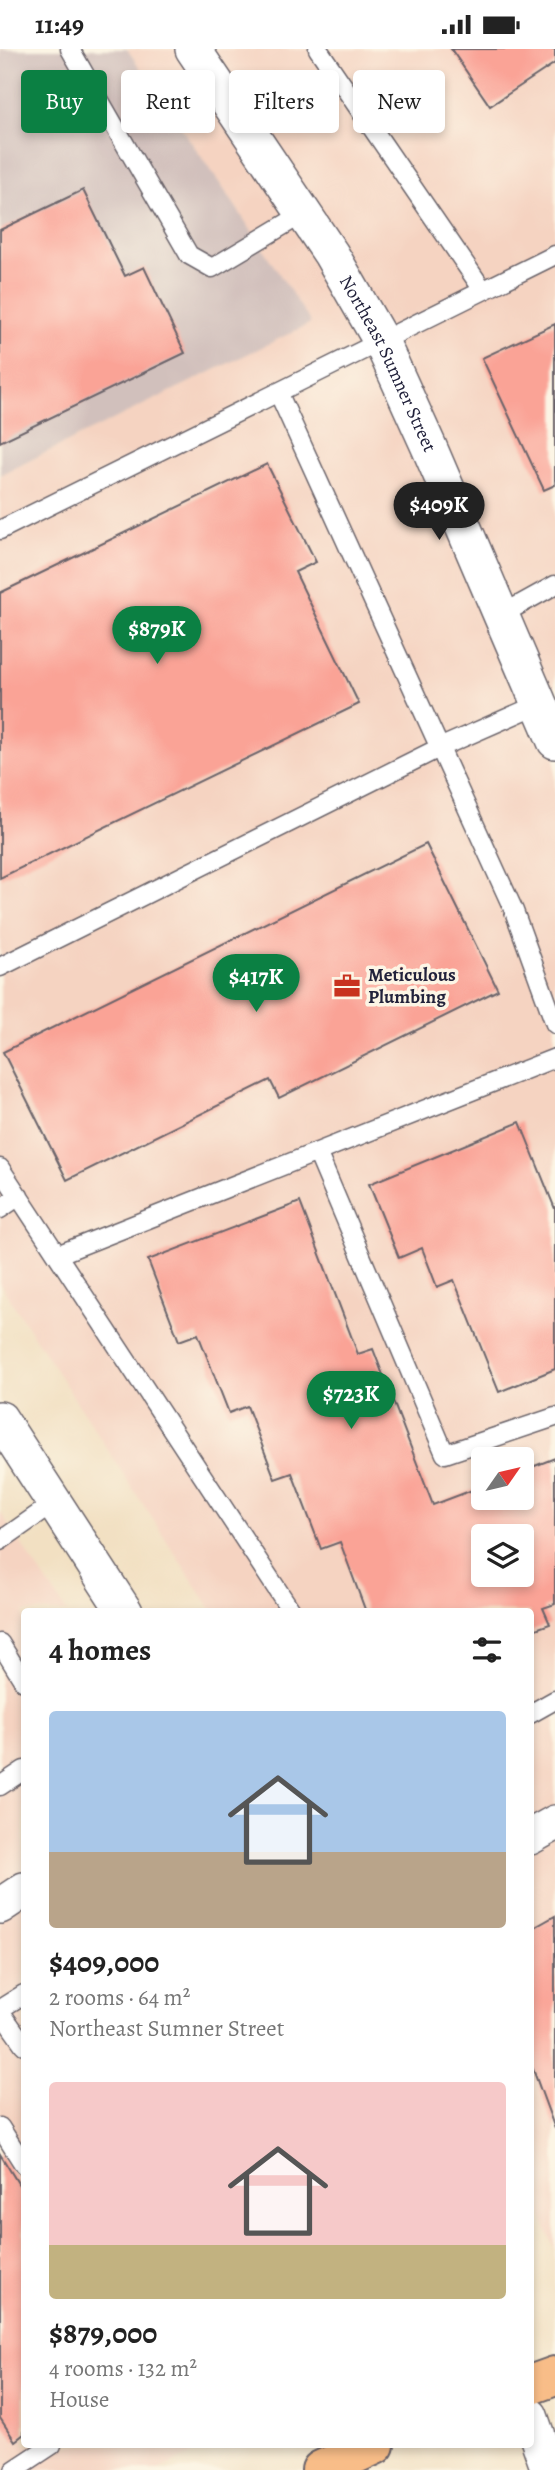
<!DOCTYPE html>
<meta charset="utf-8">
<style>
:root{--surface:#fff;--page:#f2f2f2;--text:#222;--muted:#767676;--accent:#0b8043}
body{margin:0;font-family:Alegreya,serif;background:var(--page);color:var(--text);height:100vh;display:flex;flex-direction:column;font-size:26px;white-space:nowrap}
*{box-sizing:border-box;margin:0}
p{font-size:23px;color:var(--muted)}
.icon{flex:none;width:38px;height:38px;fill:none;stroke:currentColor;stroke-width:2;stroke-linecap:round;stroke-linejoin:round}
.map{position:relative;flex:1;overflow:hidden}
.panel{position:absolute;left:21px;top:1559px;width:513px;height:840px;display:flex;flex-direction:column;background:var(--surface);border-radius:7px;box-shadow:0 4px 10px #0003}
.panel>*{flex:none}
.banner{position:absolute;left:21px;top:21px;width:514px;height:63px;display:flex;gap:14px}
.needle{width:46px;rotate:56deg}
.tools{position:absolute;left:471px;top:1398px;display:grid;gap:14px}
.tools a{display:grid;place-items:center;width:63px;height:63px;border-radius:7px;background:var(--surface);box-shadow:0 4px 10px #0003;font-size:35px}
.price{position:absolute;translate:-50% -60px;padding:0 16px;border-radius:24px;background:var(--accent);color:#fff;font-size:23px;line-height:46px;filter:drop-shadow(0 2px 4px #0008)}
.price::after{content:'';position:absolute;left:50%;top:42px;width:21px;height:16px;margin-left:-10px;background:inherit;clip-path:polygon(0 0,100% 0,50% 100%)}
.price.selected{background:#222;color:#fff}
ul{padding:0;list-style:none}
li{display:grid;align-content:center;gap:14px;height:371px;padding:0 28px}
li span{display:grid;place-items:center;height:217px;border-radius:7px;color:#555}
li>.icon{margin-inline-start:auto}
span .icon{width:126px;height:126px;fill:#fffc;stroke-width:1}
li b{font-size:30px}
h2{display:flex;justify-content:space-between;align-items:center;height:84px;padding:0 28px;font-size:30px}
.pill{padding:0 24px;border-radius:7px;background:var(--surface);box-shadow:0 4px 10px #0003;font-size:24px;line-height:63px}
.pill.selected{background:var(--accent);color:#fff}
.status{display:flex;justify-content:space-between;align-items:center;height:49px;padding:0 35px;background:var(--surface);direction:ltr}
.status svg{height:19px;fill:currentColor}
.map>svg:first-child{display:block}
.built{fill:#f5d3c1;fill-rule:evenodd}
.industrial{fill:#d1c0bc}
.building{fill:#faa396;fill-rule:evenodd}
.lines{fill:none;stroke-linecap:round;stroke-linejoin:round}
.service-casing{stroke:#6b646a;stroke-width:21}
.minor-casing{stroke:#6b646a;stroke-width:38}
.primary-casing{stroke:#6b646a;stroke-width:42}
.service{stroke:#fff;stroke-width:18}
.minor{stroke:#fff;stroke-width:35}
.primary{stroke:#f8bd88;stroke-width:38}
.labels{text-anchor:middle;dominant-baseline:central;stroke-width:7;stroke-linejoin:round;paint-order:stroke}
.street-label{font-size:19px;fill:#22223b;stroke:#fcf5e5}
.poi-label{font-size:19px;font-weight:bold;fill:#22223b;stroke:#fcf5e5;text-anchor:start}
</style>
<div class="status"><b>11:49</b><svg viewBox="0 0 49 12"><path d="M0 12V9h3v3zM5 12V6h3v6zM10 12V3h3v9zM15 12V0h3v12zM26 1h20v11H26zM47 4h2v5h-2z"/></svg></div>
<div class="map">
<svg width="555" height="2421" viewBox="0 0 555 2421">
<rect width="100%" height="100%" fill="#fcf5e5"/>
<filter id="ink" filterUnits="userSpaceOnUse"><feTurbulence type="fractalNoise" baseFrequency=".0143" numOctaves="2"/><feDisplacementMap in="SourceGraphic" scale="14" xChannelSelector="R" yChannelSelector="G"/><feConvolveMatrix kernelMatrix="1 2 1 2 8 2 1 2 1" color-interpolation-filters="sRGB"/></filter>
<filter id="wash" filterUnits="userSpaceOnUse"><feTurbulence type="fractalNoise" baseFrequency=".00686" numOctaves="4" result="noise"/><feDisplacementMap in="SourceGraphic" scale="28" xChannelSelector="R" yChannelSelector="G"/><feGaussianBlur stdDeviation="1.57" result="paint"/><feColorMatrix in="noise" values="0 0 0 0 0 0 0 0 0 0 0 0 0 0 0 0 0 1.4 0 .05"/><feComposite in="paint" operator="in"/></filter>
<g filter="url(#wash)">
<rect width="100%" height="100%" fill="#f2e0c2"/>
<!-- built -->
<path class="built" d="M127,0H555V2201L530,2140V1563H213L0,1235V426L310,274L234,155ZM483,1410H522V1449H483ZM483,1488H522V1526H483Z
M0,1463L67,1563H24V2396H212L158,2421H0Z"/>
<!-- industrial -->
<path class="industrial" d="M0,0H127L234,155L311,274L0,426Z"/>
<g id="blocks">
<!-- building -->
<path class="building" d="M451,0H555V14L490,57Z
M83,141L125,227L144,218L185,304L0,393V181Z
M555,275V436L544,441L482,309Z
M267,415L316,513L295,523L359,655L0,829V544Z
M426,795L498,941L279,1049L270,1031L67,1131L3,1003Z
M520,1073L555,1160V1320L499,1343L454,1231L437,1238L422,1199L399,1209L369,1135Z
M300,1153L358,1305L373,1300L433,1456L483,1437V1449H522V1422L555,1409V1555L543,1559L550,1575L530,1582V1563H366L340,1493L321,1500L292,1424L275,1430L247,1357L229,1364L198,1285L179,1292L148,1211ZM483,1488H522V1526H483Z
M555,1867V2080L530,2012V1881Z
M0,2105L24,2144V2385L15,2392L0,2369Z"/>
</g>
</g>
<g filter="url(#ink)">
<use href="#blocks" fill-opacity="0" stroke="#6b646a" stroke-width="2"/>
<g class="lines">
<!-- service casing -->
<g class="service-casing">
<path id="service" d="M70,0L189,206L212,219L304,164
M318,0L483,241
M278,343L514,862L555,975
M0,481L555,206
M501,566L555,536
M0,918L439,699L539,655
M317,1103L445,1405L555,1368
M0,1119L292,1563
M0,1160L19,1147
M57,1206L555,1009
M0,1492L54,1454
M0,1594L24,1633
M530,1665L555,1651
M0,1737L24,1721
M0,1960L24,1945
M0,1962L24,1996
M0,2078L24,2116
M14,2421L52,2396"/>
</g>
<!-- minor casing -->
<g class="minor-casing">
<g id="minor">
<path id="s1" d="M193,0L331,205L381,292L429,398L555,692"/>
<path d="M0,1370L125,1563"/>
<path d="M530,1788L555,1774"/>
<path d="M0,1857L24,1841"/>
<path d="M530,2367L549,2421"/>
</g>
</g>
<!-- primary casing -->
<g class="primary-casing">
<path id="primary" d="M530,2336L555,2327
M321,2421L375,2396"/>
</g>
<!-- service -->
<use href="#service" class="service"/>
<!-- minor -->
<use href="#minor" class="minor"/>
<!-- primary -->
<use href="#primary" class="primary"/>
</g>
</g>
<!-- icons -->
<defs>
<g id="office-bare" transform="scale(2.1)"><path d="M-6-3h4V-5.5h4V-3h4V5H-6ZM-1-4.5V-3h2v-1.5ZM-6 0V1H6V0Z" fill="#c8321e" stroke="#fcf5e5" stroke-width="2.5" paint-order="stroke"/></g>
</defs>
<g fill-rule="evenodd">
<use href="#office-bare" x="347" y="937"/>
</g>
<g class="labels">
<!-- street labels -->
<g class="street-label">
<text stroke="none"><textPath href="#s1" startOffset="371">Northeast Sumner Street</textPath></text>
</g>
<!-- poi labels -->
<g class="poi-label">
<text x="368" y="926">Meticulous<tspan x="368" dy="22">Plumbing</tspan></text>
</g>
</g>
</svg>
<div class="tools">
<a><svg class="needle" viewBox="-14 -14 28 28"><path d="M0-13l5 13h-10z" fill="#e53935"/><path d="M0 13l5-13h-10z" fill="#767676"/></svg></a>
<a><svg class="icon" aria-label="layers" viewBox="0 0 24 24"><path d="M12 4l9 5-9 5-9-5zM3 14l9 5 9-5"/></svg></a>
</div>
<b class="price selected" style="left:439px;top:493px">$409K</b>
<b class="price" style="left:157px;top:617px">$879K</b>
<b class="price" style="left:256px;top:965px">$417K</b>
<b class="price" style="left:351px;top:1382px">$723K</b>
<div class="banner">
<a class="pill selected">Buy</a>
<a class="pill">Rent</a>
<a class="pill">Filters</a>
<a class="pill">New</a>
</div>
<section class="panel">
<h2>4 homes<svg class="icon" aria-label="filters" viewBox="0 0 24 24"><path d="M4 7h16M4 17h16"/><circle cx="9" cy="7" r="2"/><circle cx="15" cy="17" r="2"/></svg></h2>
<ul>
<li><span style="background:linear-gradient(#a9c7e8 65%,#b9a48a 0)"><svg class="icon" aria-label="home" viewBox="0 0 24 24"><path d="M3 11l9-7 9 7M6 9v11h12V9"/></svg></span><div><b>$409,000</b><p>2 rooms · 64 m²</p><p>Northeast Sumner Street</p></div></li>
<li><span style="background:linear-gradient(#f6c9c9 75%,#c2b280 0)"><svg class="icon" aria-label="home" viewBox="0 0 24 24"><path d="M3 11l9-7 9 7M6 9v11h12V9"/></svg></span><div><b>$879,000</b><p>4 rooms · 132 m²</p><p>House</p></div></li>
</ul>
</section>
</div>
